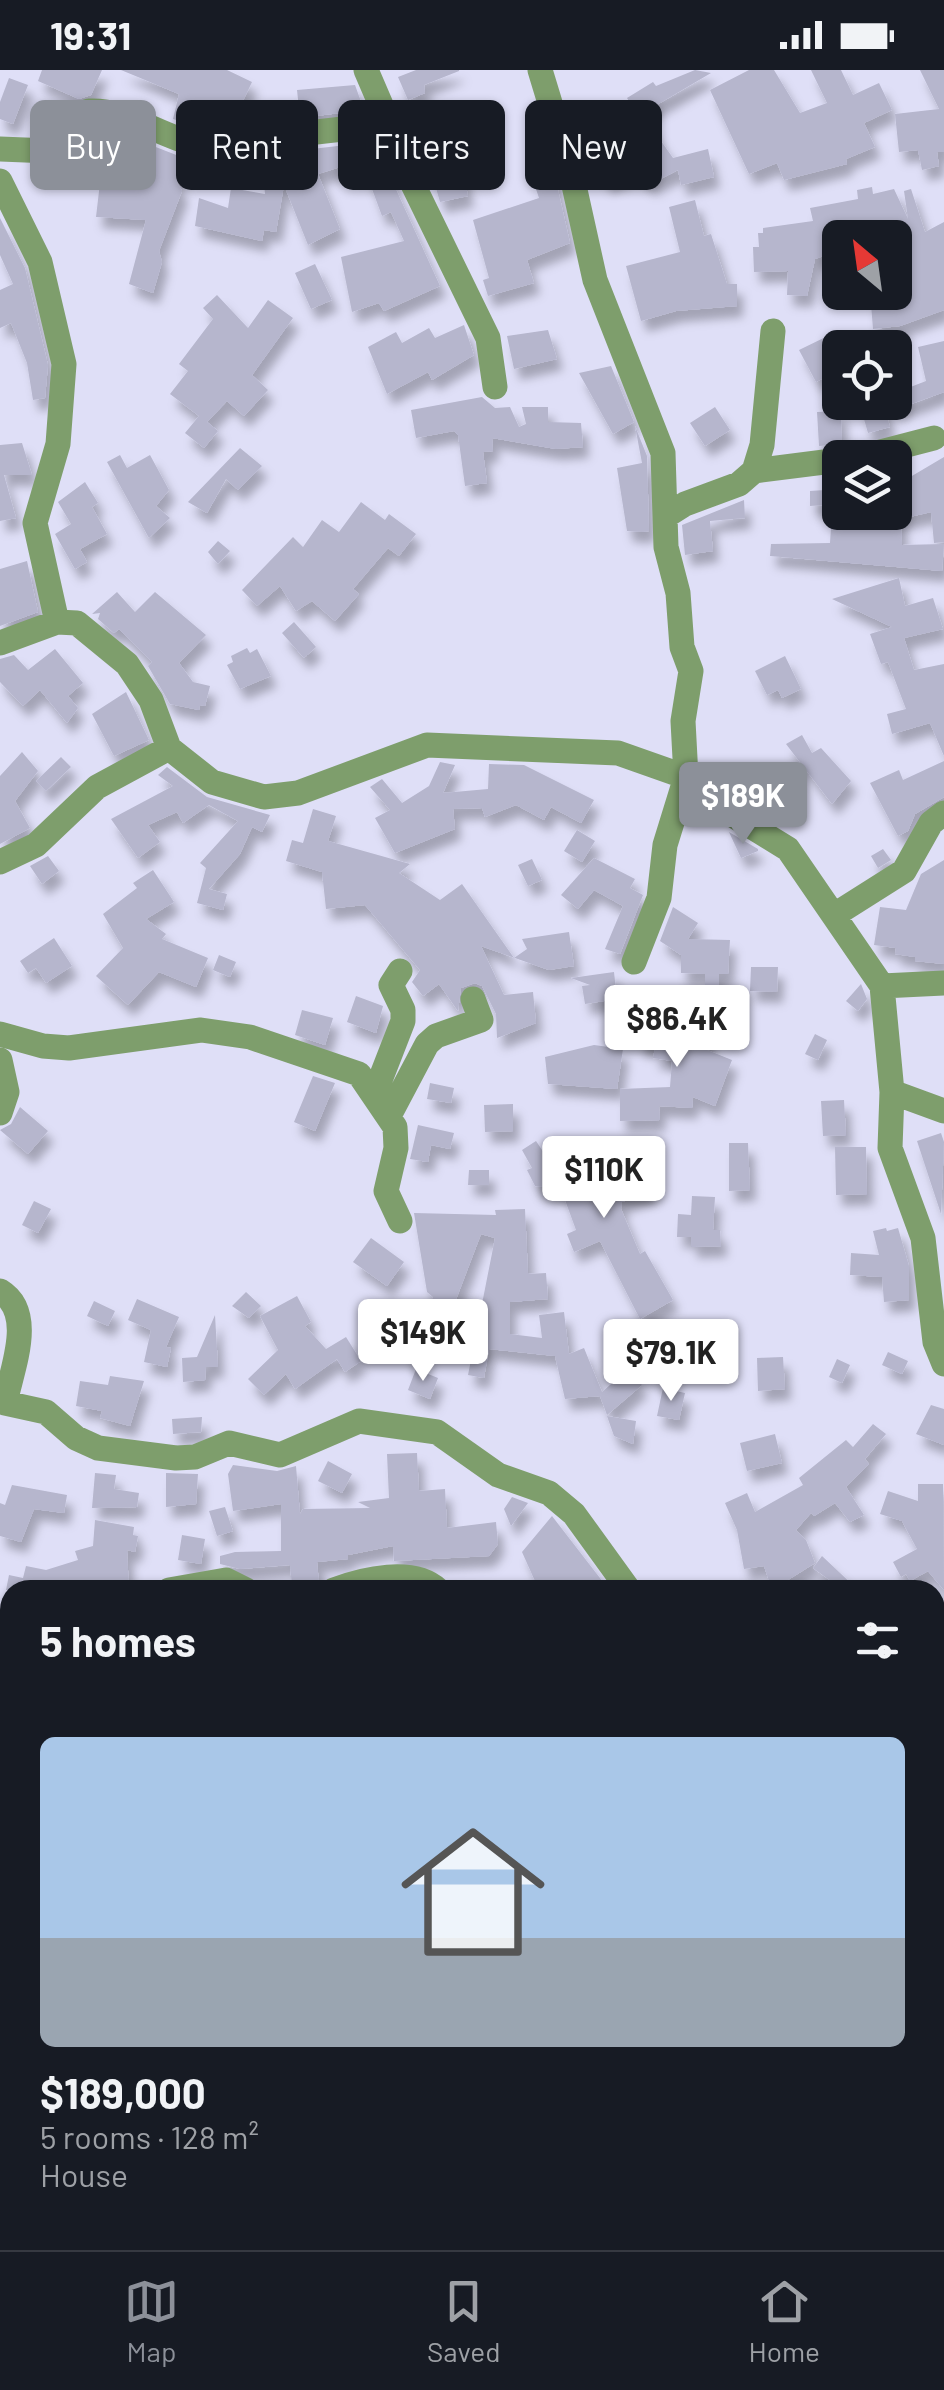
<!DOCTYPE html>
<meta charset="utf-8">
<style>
:root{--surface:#171b24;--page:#20242c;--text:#f1f3f6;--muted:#9ea1a6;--line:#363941;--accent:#8c9099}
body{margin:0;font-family:Barlow,sans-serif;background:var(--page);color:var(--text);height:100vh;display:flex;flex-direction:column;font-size:38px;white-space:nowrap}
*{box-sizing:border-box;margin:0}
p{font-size:32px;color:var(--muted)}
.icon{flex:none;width:55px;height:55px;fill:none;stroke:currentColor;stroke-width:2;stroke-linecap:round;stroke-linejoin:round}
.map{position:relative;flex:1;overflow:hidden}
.panel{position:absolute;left:0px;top:1510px;width:945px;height:670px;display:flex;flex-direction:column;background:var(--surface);border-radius:30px 30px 0 0;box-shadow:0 2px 8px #0004}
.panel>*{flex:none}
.hud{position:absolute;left:30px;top:30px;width:885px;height:90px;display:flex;gap:20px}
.needle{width:65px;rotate:331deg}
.buttons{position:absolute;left:822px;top:150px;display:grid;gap:20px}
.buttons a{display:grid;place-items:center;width:90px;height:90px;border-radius:15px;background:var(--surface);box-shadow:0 2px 8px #0004;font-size:50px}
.price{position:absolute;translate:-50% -85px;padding:0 22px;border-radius:10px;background:#fff;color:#222;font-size:32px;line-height:65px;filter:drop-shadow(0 2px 5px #0008)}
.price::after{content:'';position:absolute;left:50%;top:60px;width:30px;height:22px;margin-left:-15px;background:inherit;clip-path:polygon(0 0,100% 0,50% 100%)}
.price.active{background:var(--accent);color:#fff}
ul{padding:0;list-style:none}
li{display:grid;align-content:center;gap:20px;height:530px;padding:0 40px}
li+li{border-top:2px solid var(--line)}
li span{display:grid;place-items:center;height:310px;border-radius:15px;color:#555}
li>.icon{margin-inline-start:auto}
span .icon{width:180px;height:180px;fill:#fffc;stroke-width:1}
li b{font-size:42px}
h2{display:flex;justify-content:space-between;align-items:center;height:120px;padding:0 40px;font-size:42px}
.chip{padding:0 35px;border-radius:15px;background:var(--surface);box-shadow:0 2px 8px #0004;font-size:35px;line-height:90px}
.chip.active{background:var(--accent);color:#fff}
.status{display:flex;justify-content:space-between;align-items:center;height:70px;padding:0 50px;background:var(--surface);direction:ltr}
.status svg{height:28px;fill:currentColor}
.tabs{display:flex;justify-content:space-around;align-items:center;height:140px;border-top:2px solid var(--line);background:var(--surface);font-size:28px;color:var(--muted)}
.tabs a{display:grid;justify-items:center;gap:5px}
.tabs .active{color:var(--accent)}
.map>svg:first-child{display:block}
.building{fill:#b6b6cd;filter:url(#shadow)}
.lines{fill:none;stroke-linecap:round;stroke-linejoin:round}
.minor{stroke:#7e9e6c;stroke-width:25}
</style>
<div class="status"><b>19:31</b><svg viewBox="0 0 49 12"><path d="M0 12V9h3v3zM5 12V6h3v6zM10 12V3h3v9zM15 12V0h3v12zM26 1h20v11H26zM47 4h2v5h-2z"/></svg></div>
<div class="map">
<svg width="944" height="2180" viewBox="0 0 944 2180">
<defs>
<filter id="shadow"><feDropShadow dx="6" dy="11" stdDeviation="5" flood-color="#0004"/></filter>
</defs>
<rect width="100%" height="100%" fill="#dfdff7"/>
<!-- building -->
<path class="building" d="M42,0H102L91,25L79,29L38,11Z
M121,0H227L252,12L238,41L215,30L204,59L173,49L179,24Z
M416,0H459V1L424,15L425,23L408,30L398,7Z
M695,0L711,3L638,46L627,28L653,12L656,16Z
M749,0H774L800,43L827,33L811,0H841L853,25L879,13L892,40L864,53L875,77L846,89L847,94L784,110L777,93L749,104L710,20Z
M920,0H944V82H937L939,96L922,100L918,80L899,82L895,44L939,39Z
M9,8L28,15L13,54L0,49V32Z
M355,15L364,40L300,48L297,20Z
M475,40L479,57L448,65L444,47Z
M649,54L673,88L708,79L714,107L681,115L678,100L649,115L634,101L606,113L591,78Z
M125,65L184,88L177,113L182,121L159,181L162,192L153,223L129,214L146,150L96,147L101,104L112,106Z
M363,73L369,88L318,104L340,159L308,175L284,115L276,162L264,160L262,171L195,156L199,128L228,138L231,118L265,124L261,85Z
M459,83L468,126L440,132L428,90Z
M384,93L440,216L384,241L379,233L352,242L341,187L404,171L391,142L382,146L365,100Z
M540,102H554L570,173L527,190L534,213L488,226L483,210L489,208L473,150L539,128L535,116L540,115Z
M872,117L873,124L894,119L908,149L904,121L911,119L925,162L944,152V240L900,256L873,259L870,222H895V168H840V180L815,189L807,226L787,225L788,201L754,202L753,177H759L758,163H763V158L813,151L810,138L858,129L857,120Z
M695,130L704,166L711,164L727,214H737V236L676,241L641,251L626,196L680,182L669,137Z
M0,148L25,198L48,295L45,328L33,330L27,293L11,253L0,258V220L13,214L0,185Z
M315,194L332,230L311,239L295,203Z
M217,225L248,258L268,230L293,248L252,305L268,320L244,346L227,331L207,352L218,361L204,378L185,363L199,346L170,324L188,301L179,294L213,249L203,238Z
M464,255L474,285L432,310L428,302L387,324L368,277L396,262L402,273L429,258L435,268Z
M548,260L557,289L514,299L507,266Z
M838,261L846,278L833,281L839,300L816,312L799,280Z
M944,271V322L895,340V323L926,311L918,277Z
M611,296L634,352L613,364L579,303Z
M482,327L495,338L510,337L519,357L526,354L522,337H548V352L581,353L583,377L556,379L492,368L493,381L483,382L487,413L465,416L458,365L454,361L416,368L411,340Z
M859,332H883L890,357L868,363Z
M715,337L730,360L705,376L690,353Z
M841,341L842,374L819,376L817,342Z
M635,356L647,386L649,461L642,462L627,461L617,398L642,393Z
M22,373L32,405H4L16,448L0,451V375Z
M240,378L262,396L238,420L226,409L207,443L188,432Z
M120,385L127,398L150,385L169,420L156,436L170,448L149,468L107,392Z
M944,387V472L934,473L931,442L901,449L902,475L944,474L942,501L770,486L771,474L830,473L832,442H895V416Z
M85,412L98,433L92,437L107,464L80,479L87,492L75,499L55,464L71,454L58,432Z
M840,419V434L810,436V421Z
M744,430L745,448L710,451L713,481L685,485L682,455Z
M361,432L385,450L389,444L416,464L399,486L388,478L353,519L359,524L335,551L312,531L296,541L280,516L257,536L242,520L293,467L303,477L322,450L339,462Z
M218,471L230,481L218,494L208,482Z
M27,491L38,542L0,556V499Z
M899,508L905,536L933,528L943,559L904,568L914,600L944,594V686L930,653L892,664L887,644L906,639L888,592L881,594L870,564L892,557L832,529Z
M117,522L135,542L155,522L206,565L179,593L193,612L210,616L205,636L200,635L199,640L170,634L148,596L152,592L119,559L114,563L98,549L100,543L92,544Z
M294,552L316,577L304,588L282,563Z
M247,578L250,583L257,579L271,606L240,619L227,595L233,592L231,586Z
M55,579L83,613L68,626L78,638L67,653L40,620L23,636L0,612V589L14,585L28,600Z
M785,586L801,619L782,628L778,620L767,625L755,601Z
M126,622L149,670L114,686L92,644Z
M802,665L812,683L821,678L851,711L832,734L786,674Z
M22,682L38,701L15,731L30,758L0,774V706Z
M61,687L71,697L46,721L36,711Z
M944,691V727L915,744L908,761L898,766L870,713L899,700L903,710Z
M440,692L455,695L443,723L488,719L489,694L524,695L594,730L581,753L551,737L544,750L516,735L485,747L482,738L453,739L455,759L395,783L375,748L390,740L370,717L382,709L402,733L429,716Z
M760,693L773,721L748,733L734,706Z
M167,697L207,727L270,745L262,762L252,757L240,784L209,819L227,824L223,840L197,833L206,798L200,793L238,751L209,735L183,753L177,742L148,755L160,772L138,788L111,749L173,716L158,705Z
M313,739L336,746L328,771L410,794L399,803L440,830L462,814L514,888L527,879L522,869L569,862L574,896L549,900L481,876L504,925L533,922L536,953L497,968L496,944L482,916L475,913L461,918L458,941L439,914L423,926L412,912L420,900L365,835L326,839L322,802L286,791L292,770L303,773Z
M577,760L595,771L582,792L564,781Z
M729,762L758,779V781L741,788Z
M883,779L891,790L878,798L871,786Z
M48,786L59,801L42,814L30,796Z
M594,788L635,809L630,818L643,825L620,884L605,879L623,836L594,820L578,839L561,825Z
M532,789L542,810L528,816L518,795Z
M944,790V894L915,891V887L895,884L896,878L874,875L880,837L906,840L921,804Z
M153,800L174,832L146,849L166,864L162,869L208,888L196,917L159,902L128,935L96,906L123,878L103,844L137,818L133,813Z
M673,837L698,853L688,869L730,870L728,904H719V918H705V904L681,903V885L660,871Z
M54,868L72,896L46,913L36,898L28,903L20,891Z
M219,885L236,892L230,907L213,900Z
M751,897H778L777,922L750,921Z
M614,902L617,929L585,934L582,916L590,915L571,908Z
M861,914L867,929L858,941L846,931Z
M356,926L383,936L376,963L347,952Z
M302,940L333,948L325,975L295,965Z
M642,949L710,955L707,980L732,990L715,1036L693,1027L692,1038L659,1036L660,1050L620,1051V1019L670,1017L672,991L653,988L655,978L638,976Z
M815,964L827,970L818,990L805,984Z
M594,975L623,979L617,1019L548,1014L545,987Z
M313,1006L335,1013L315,1061L294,1052Z
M430,1013L454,1018L451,1033L427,1029Z
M844,1030L846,1065L823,1066L821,1031Z
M513,1034V1061L485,1062L484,1035Z
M20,1037L48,1061L28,1084L0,1060L11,1054Z
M418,1055L454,1063L450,1079L431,1075L428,1092L410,1089Z
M941,1063L944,1072L941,1144L917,1071Z
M536,1071L552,1095L578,1081L596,1114L641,1097L650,1123L622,1132L621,1139L640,1184L645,1181L673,1230L640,1249L600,1171L574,1182L567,1164L576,1160L561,1119L535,1116L527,1100L532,1098L522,1080Z
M729,1073H748L750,1120L729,1121Z
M835,1077H866L867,1124L836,1125Z
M469,1100H489V1115H468Z
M692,1126L715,1127L713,1160H720L721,1176L691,1177V1167H677L678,1144L691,1145Z
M34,1131L51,1139L38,1163L22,1155Z
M525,1139L528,1204L546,1203L548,1229L510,1232V1264L542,1268L539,1245L564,1242L569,1284L584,1278L602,1322L628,1299L642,1315L607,1345L600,1326L565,1329L555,1286L489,1279L484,1308L468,1305L495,1168L481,1164L449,1248L428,1241L433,1227L427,1222L414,1143L496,1145L495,1140Z
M886,1158L887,1161L898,1158L909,1196V1230L884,1232L882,1207L850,1205L851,1183L879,1185L873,1161Z
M371,1168L404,1192L387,1216L353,1192Z
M246,1222L261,1236L249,1248L232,1236Z
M297,1226L311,1252L305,1256L326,1279L346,1267L361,1291L345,1302L337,1289L295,1319L286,1304L264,1325L248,1309L278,1280L260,1246Z
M137,1229L179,1247L166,1277L171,1278L167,1297L144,1292L151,1260L128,1250Z
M94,1231L115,1241L108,1256L87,1246Z
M215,1245L218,1297H206L205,1310L183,1312L182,1288L197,1287Z
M888,1282L908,1291L902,1304L882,1295Z
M783,1287L785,1319L758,1321L757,1288Z
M837,1289L850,1295L842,1313L829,1307Z
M416,1299L438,1308L430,1329L408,1320Z
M110,1306L144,1311L130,1356L100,1348L102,1341L76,1336L80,1311L108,1315Z
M663,1318L685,1323L679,1350L657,1346Z
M931,1335L944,1339V1375L916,1364Z
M607,1346L636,1351L633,1374L614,1366Z
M202,1347L201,1362L173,1364L172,1349Z
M873,1354L886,1364L865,1389L869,1394L846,1417L864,1445L850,1452L835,1433L814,1446L811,1443L796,1460L806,1470L815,1493L772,1520L764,1496L744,1499L737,1460L725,1433L747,1423L755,1442L803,1415L799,1408L846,1370L853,1377Z
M775,1364L782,1393L747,1401L740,1373Z
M417,1383L419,1421L445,1419L447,1458L496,1452L498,1474L489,1486L394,1491L393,1476L348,1485V1489L317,1492L319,1513L292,1516L290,1495L240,1499L220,1494V1486L235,1482L281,1481V1434L233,1441L228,1404L233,1395L277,1401L296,1396L300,1444L303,1439L370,1438L358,1432L389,1428L387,1384Z
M328,1391L352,1404L342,1423L318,1411Z
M95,1403L116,1405L114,1419L139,1423L137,1437L92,1438Z
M166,1403L198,1404L196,1434L166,1437Z
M918,1414H943L944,1520L928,1501L910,1511L906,1504L901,1507L893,1492L917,1479L902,1451L880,1444L888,1421L918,1431Z
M12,1415L67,1425L64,1443L34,1439L21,1472L0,1466V1433L5,1435Z
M512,1427L528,1433L511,1456L504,1439Z
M225,1437L233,1461L217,1466L209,1441Z
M552,1446L603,1512L591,1520H539L522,1482Z
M95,1450L134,1457L133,1465L138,1466L135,1482L127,1480L129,1520H6L9,1505L23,1508L26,1496L46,1500L78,1490L75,1481L93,1476Z
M182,1465L205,1469L201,1494L178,1490Z
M822,1486L839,1502L858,1520H822L831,1511L813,1498Z
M935,2161L944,2180H910L919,2170H935Z"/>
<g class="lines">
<!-- minor -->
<path class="minor" d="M540,0L571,102L595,210L663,383L666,477L678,523L682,577L691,601L683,651L686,707L710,731L788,779L882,916L944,913
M382,51L488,268L495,317
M0,79L50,81L64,73L89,41C128,39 164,70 203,75L369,56L382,51L384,42L366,0
M0,111L40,192L64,294L58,374L35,453L57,552
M857,388L934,368
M754,401L762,375L773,261
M666,446L685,434L739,414L754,401L840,390
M0,573L57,552L77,553L127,594L151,630L169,678L212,712L264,727L298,723L427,675L618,683L686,707L665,775L659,828L634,892
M0,792L36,775L97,717L169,678
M836,844L904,801L931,753L944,743
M882,916L892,1022L944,1041
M0,964L43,976L69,978L201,960L250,967L359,1004L395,1057L396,1078L386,1121L400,1151
M0,990L7,1022L0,1043
M892,1022L890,1078L923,1168L935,1272L944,1294
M375,1023L403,951V940L391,915L400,901
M390,1044L427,974L436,966L481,950L473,929
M0,1221C36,1243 12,1298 5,1333L46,1342L76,1368L98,1378L176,1388L195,1387L229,1373L280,1385L359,1351L437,1362L498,1405L549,1423L574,1444L629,1520
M169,1520L226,1510L246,1520
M334,1520C363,1509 413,1497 438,1520
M0,1553L10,1555
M935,1912L944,1915
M935,2111L944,2107
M321,2170L323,2180
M628,2170L648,2180
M885,2170L894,2180
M214,2180L224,2170
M381,2180L395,2170
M725,2180L775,2170"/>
</g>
</svg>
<div class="buttons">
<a><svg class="needle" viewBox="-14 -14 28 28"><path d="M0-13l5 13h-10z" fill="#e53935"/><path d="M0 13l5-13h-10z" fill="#9ea1a6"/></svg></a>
<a><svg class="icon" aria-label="locate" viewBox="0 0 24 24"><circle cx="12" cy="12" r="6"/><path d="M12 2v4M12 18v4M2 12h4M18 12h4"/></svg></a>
<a><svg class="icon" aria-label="layers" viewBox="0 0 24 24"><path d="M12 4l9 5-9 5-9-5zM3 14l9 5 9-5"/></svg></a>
</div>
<b class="price active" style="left:743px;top:777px">$189K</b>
<b class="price" style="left:677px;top:1000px">$86.4K</b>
<b class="price" style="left:604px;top:1151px">$110K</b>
<b class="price" style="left:423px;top:1314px">$149K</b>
<b class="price" style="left:671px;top:1334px">$79.1K</b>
<div class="hud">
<a class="chip active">Buy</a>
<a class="chip">Rent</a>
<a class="chip">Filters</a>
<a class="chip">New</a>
</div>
<section class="panel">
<h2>5 homes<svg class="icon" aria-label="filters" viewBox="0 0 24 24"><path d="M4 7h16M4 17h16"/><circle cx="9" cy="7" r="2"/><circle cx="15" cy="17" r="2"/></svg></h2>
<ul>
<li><span style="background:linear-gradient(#a9c7e8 65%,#9aa5b1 0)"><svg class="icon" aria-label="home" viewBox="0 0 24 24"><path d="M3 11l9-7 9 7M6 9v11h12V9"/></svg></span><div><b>$189,000</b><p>5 rooms · 128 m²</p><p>House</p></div></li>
</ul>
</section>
</div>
<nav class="tabs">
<a class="active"><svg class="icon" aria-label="map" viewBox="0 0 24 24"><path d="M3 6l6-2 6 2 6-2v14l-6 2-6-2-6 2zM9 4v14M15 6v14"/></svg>Map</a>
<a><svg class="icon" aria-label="saved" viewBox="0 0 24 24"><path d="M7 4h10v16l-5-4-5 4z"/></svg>Saved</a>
<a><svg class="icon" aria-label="home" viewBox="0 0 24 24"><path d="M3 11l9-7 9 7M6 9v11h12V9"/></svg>Home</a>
</nav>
